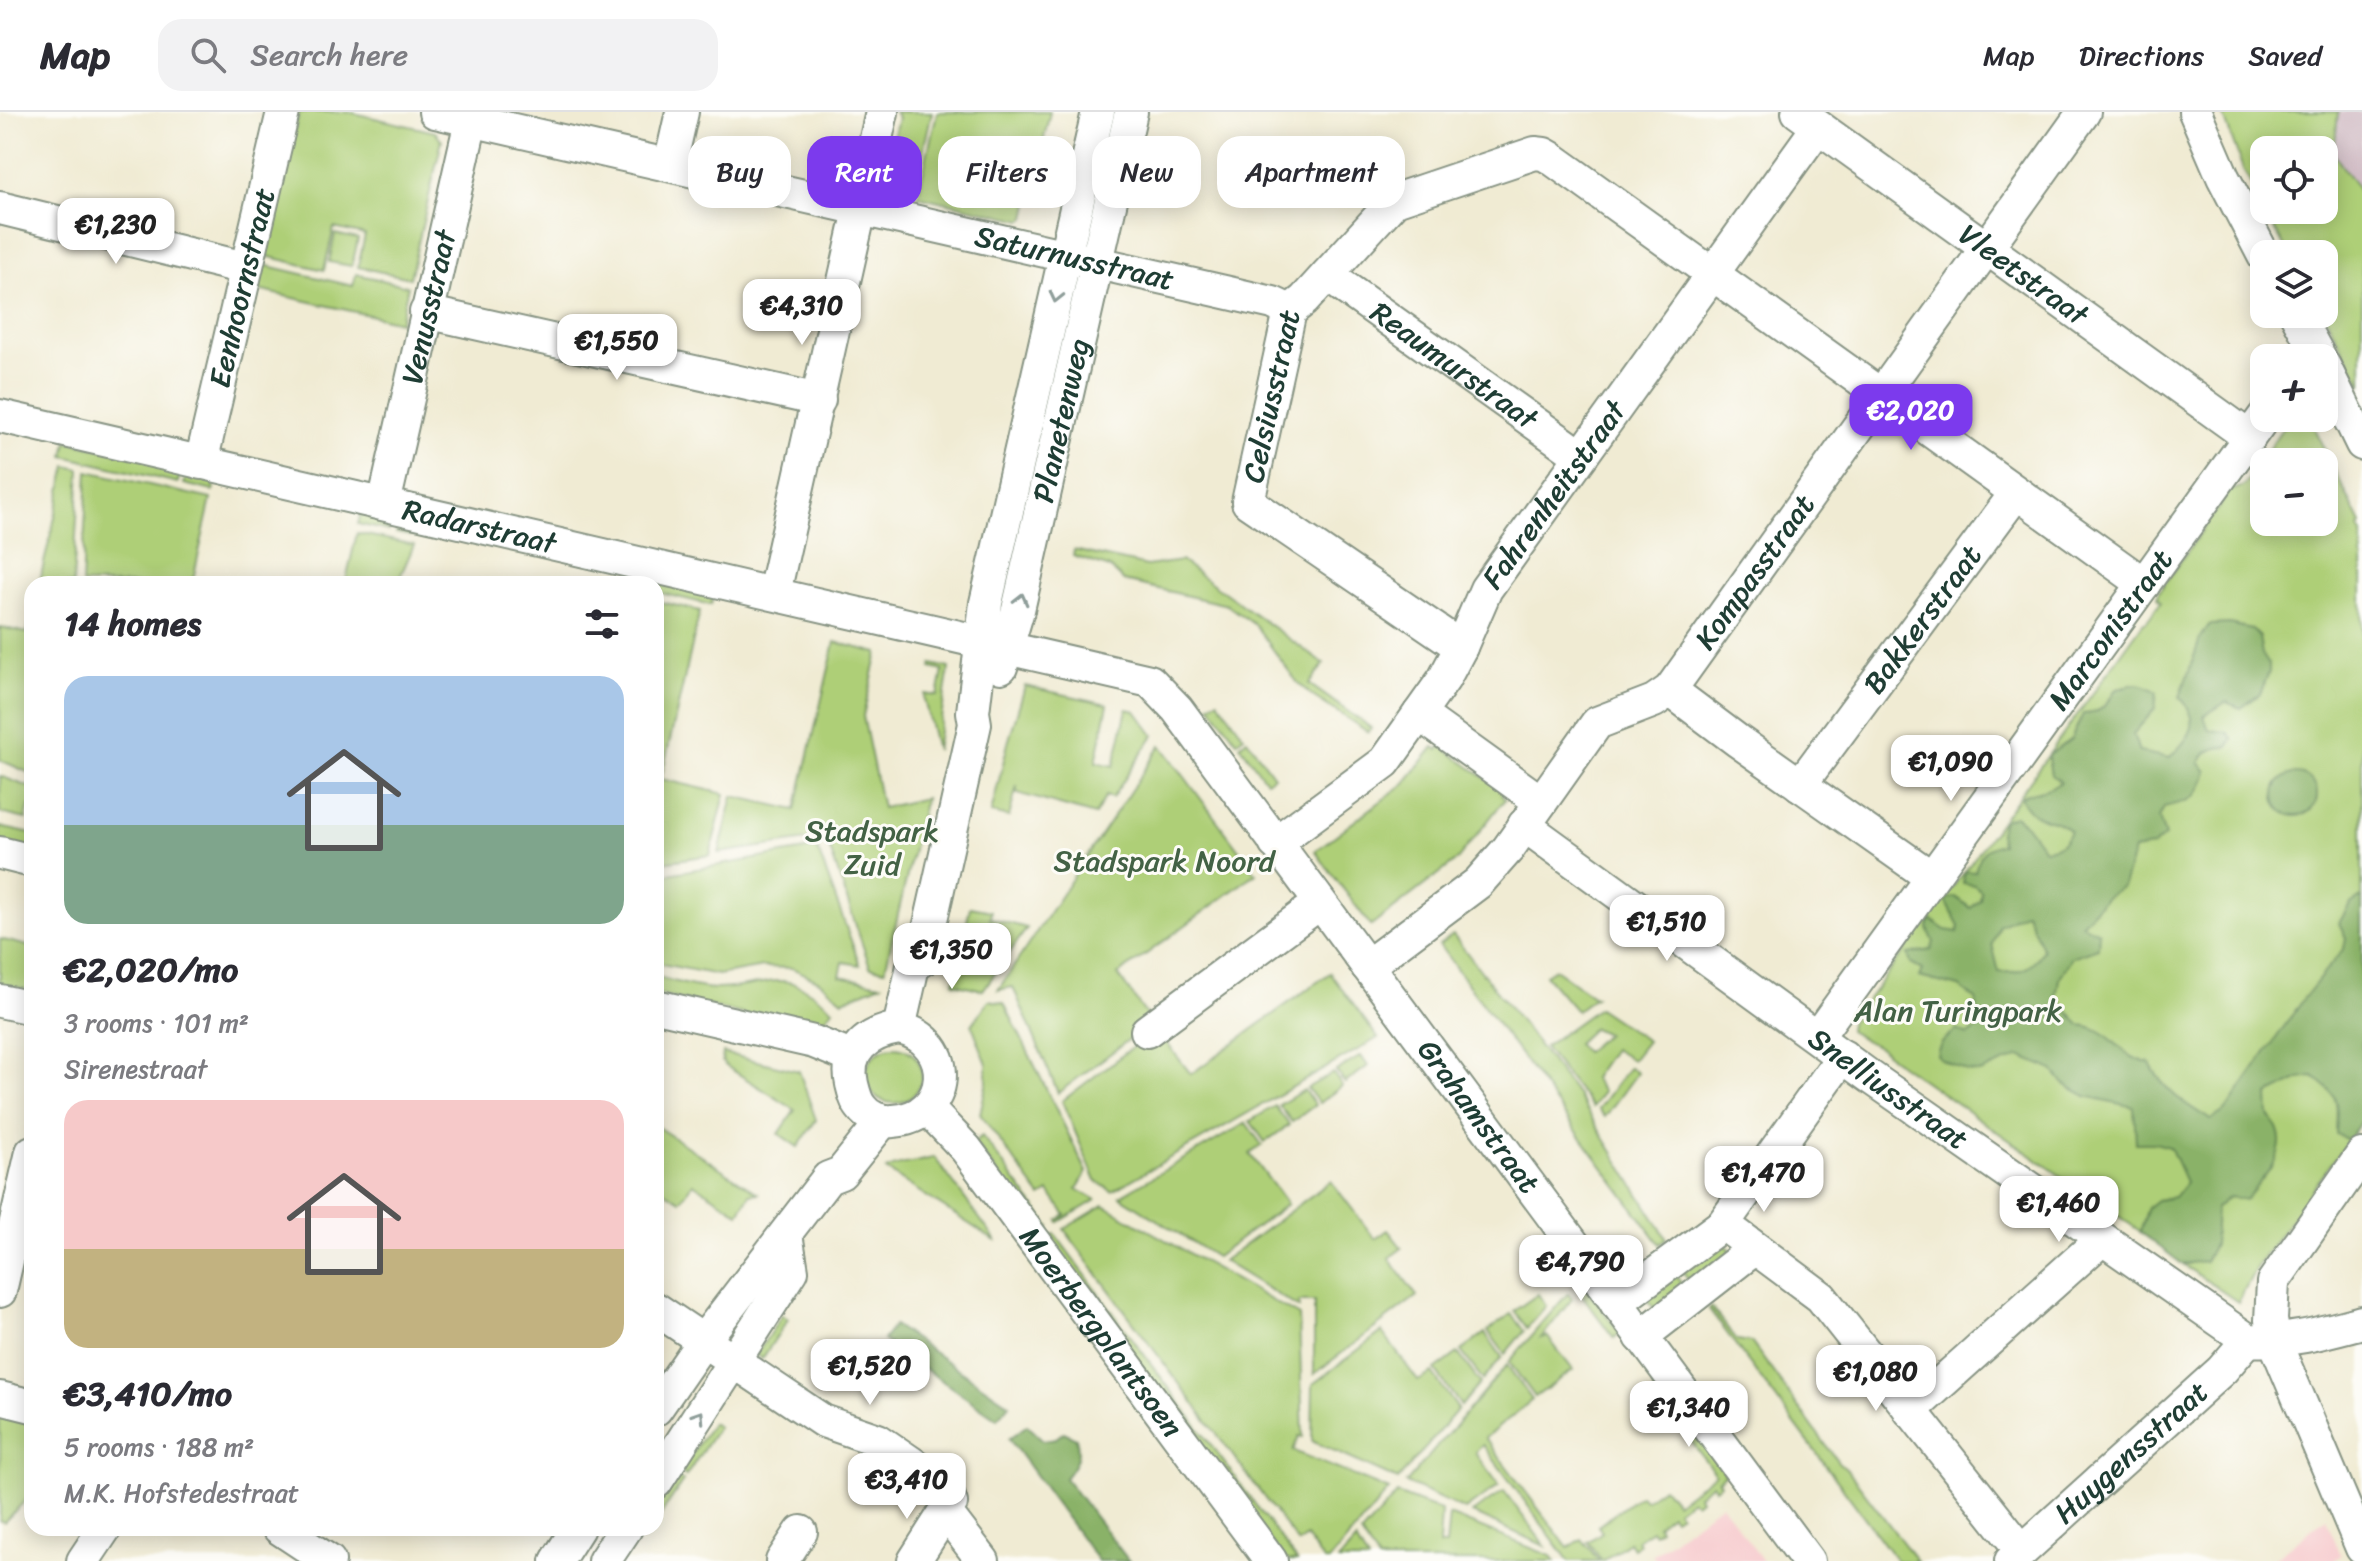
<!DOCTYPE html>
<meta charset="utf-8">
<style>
:root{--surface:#fff;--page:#f2f2f3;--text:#2b2b33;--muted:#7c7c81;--line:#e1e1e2;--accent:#7c3aed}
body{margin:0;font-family:Sriracha,sans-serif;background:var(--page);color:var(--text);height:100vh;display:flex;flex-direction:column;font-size:30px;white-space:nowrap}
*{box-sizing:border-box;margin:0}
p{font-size:26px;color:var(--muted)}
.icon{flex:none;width:44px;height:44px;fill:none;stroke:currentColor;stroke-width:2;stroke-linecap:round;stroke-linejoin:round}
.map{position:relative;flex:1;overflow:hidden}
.sheet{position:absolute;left:24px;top:464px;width:640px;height:960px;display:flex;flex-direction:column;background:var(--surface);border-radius:24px;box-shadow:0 4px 20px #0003}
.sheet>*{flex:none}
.guide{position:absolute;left:688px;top:24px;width:760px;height:72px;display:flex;gap:16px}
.buttons{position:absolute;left:2250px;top:24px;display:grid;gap:16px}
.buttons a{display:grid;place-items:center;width:88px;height:88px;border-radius:16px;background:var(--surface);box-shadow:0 4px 20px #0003;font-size:40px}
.price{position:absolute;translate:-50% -68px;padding:0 18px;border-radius:16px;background:#fff;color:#222;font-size:26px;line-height:52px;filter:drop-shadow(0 2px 4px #0008)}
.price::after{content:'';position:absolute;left:50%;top:48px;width:24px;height:18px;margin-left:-12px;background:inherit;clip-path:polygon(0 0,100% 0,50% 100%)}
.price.current{background:var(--accent);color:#fff}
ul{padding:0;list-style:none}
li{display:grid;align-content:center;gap:16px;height:424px;padding:0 40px}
li span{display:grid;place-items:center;height:248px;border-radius:24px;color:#555}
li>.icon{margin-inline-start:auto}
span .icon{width:144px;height:144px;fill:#fffc;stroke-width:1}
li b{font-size:34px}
h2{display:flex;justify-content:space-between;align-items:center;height:96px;padding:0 40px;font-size:34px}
.tag{padding:0 28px;border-radius:24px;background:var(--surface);box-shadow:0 4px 20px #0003;font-size:28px;line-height:72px}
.tag.current{background:var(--accent);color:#fff}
header{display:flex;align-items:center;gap:48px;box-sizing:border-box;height:112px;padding:0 40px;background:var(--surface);border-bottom:2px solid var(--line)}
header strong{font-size:38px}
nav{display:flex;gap:44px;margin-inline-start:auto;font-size:28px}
.search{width:560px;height:72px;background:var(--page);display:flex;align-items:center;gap:20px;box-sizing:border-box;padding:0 28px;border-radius:24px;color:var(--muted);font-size:30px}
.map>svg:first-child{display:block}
.built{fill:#f7cfd1}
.industrial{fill:#d2bdc6}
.green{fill:#aecf77;stroke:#668656;stroke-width:2;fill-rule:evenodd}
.forest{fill:#8ab268;stroke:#54784e;stroke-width:2;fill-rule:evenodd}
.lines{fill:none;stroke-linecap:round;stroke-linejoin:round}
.minor-casing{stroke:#889484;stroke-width:36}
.minor{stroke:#fff;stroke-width:32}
.oneway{stroke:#8f9e9a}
.labels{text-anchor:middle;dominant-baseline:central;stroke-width:6;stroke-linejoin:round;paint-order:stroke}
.street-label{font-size:30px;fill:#1f3d34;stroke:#fdfcf7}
.park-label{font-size:30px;fill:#436245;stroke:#fdfcf7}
</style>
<header>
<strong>Map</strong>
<div class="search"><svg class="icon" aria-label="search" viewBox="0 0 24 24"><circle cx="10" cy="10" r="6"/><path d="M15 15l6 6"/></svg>Search here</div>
<nav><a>Map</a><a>Directions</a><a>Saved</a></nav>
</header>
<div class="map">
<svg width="2362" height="1449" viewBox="0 0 2362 1449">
<rect width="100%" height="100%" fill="#fdfcf7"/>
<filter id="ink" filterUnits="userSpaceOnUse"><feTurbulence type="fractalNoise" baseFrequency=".0125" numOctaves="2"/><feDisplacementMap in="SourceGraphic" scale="16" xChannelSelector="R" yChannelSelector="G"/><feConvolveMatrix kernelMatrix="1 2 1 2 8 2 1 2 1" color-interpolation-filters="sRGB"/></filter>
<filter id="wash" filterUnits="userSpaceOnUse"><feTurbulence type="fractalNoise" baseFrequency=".006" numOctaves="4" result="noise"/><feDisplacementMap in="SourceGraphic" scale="32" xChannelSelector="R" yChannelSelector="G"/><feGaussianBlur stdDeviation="1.8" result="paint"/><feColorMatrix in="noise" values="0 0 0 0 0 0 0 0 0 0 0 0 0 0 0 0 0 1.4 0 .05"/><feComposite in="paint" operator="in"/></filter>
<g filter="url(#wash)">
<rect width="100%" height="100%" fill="#f0ebd3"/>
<!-- built -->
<path class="built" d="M1721,1392L1763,1449H1657L1652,1443Z
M2326,1406L2341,1443L2333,1449H2271Z"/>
<!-- industrial -->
<path class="industrial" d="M2338,0H2362V83L2334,42Z"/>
<!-- green -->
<path class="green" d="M299,0H349L435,20L442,28L410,166L358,155L365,123L334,116L324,158L266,144Z
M894,0H932L913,82L894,78L887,69L888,62L885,60L898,6Z
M937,0H1050L1026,106L1023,108L918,84Z
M2222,0H2338L2334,42L2362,83V273L2324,202V142H2288L2243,57ZM2264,38H2324V98H2264Z
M335,122L358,127L352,154L329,150Z
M264,153L353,174L356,162L408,174L400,210L258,178Z
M2289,306H2309L2361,412L2359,416L2362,422V817L2348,1028L2256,1156L2238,1190L2182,1152H2187L1890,945L1885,939L1849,919L1850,911L1965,759L2144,510H2146L2161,490L2157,486L2158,481L2230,379L2244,374ZM2264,350H2324V410H2264Z
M67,329L181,355L178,371L64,344Z
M67,354L80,357L73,472H39Z
M188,357L217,363L213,379L184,372Z
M88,359L211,387L192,472H82Z
M362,397L392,403L389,419L358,412Z
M400,405L428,412L425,427L396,421Z
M357,421L414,433L397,472H345Z
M1074,438L1147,454L1181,449L1324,552L1309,572L1371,616L1368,620L1311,583L1297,570L1255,513L1227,493L1124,469L1110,456L1073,444Z
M646,461L715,477L711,493L656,480V472H644Z
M656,489L700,499L661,667L725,682L710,743L656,751Z
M32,503V662L0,648V515L27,521Z
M835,530L878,541L863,604L882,696L925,686L885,858L870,855L823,717L812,721L814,727L719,741L733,684L796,698Z
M932,552L949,556L936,638L924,587L925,582L938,584L943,559L931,556Z
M1025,574L1108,592L1096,650L1114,654L1127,597L1136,599L1154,623L1112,686L1106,684L1095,703L1017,681V674L1009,705L991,701L1008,631Z
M1218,588L1244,624L1237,629L1210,593Z
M1247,627L1274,664L1266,669L1240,633Z
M1161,633L1256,761L1118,863L1150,908L1144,916L1058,981L1013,875L998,878Z
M1441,634L1503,679L1501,683L1505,687L1457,748L1371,814L1315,739L1405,671L1434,635L1438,638Z
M0,664L32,676V694H29L26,707L0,701Z
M0,715L32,722V738L0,730Z
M817,736L860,853L843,850L840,864L881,872L843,888L818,868L792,856L763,855L718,863L656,851V764Z
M970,795L991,799L990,806L1027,816L983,878L954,871Z
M1453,823L1578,984L1667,1127L1660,1132L1439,833Z
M0,827L32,835V879L0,871Z
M1555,857L1594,885H1595L1576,899L1545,863Z
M1330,861L1378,926L1112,1079L1096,1069L1062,989L1149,923L1159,921L1191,962Z
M656,865C676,869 697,877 717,877C776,875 779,851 833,897L816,919L656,882Z
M989,888L1004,891L1087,1060L1077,1077L1096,1088L1059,1110L1058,1108L1066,1103L1049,1080L1041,1085L980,1002L987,969V952L972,913Z
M1598,896L1647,929L1632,948L1613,937L1593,966L1603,980L1592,995L1544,935ZM1593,916L1606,922L1585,940L1576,932Z
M866 963a28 28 0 1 1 56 0a28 28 0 1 1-56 0Z
M723,941L799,959L816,1008L798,1035L779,1022L795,998L726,954L722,949Z
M1361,944L1368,954L1345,971L1336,959Z
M1629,955L1637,961L1605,1005L1598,997Z
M1333,961L1342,974L1319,991L1307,976Z
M1304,978L1315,993L1292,1010L1279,993Z
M1275,994L1289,1013L1265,1030L1250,1009Z
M1246,1011L1262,1033L1250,1042L1287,1092L1216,1145L1120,1084Z
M656,1014L758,1081L750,1082L739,1101L693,1071L680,1089L656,1074Z
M982,1024L1050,1115L1041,1121L974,1030Z
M934,1045L997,1130L886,1058C899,1050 919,1052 934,1045Z
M1331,1069L1375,1127L1388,1118L1402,1136L1389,1146L1417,1184L1314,1262V1190H1299V1196L1223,1149Z
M1104,1093L1299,1204L1303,1325L1299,1324L1293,1339L1389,1378L1329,1449H1324L1306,1425L1298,1431L1064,1117Z
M1055,1122L1297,1449H1285L1046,1127Z
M1715,1130L1725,1132L1732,1139L1694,1174L1679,1155Z
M1673,1160L1687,1179L1657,1200L1644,1182Z
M1584,1173L1620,1221L1614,1226L1579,1179Z
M1568,1181L1572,1187L1541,1226L1547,1224L1573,1258L1535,1285L1509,1250Z
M1538,1182L1546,1194L1527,1216L1514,1199Z
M1711,1195L1737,1228L1751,1230L1839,1351L1845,1355L1917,1449H1897L1709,1197Z
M1511,1202L1524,1219L1505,1242L1488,1219Z
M782,1203L788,1207L762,1247L756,1243Z
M1382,1220L1418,1269L1432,1261L1458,1297L1398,1368L1312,1329L1313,1272Z
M1485,1221L1502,1245L1483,1268L1461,1239Z
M1458,1241L1480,1271L1461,1294L1435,1258Z
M1507,1253L1532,1288L1485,1326L1568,1436L1582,1427L1599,1449H1569L1483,1333L1475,1340L1499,1373L1465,1398L1406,1371Z
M1659,1273L1725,1362L1718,1368L1720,1372L1715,1376L1712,1372L1698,1383L1700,1387L1695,1391L1691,1387L1677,1398L1680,1402L1674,1406L1671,1402L1657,1413L1659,1417L1654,1421L1651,1418L1637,1428L1639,1432L1633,1436L1629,1430L1602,1449L1588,1430L1602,1420L1598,1414L1640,1383L1645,1388L1663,1375L1676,1391L1715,1362L1653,1277Z
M0,1303L32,1310V1387L28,1386L4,1410L0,1409Z
M712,1311L718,1315L686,1364L680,1360Z
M676,1365L683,1369L656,1410V1396Z
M1504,1379L1545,1434L1472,1401Z
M1397,1382L1441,1399L1439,1434H1446L1449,1403L1551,1444L1555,1449H1378L1361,1422Z
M1356,1429L1368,1449H1338Z"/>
<!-- forest -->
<path class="forest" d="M2229,512L2252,517L2259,525L2262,542L2269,553V560L2260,582L2241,596L2226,590L2204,604L2209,618L2227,620L2233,627L2228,635C2214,635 2205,638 2200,652L2207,659C2199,688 2191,688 2164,695L2159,706L2165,724L2152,735L2134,738L2123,774L2105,786L2081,812L2099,820L2098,836L2072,845L2059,867L2056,885L2080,913C2114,916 2117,946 2150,951C2162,978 2186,993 2211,1008L2226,998L2304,886L2344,836L2346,826L2339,811L2350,792L2362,785V1008L2348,1028L2336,1022C2337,990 2341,983 2313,965L2300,967L2268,983L2269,1004C2297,1034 2266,1061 2246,1088L2229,1085L2216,1096L2214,1133L2205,1149L2182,1152L2140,1120L2148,1095L2157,1088L2174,1085L2186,1070L2170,1035L2155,1031H2136L2134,995L2086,984L2064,972L2053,958L2020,944L1980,961L1967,959L1941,948L1937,943C1939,930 1947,926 1957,918L1968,923L1980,915L1976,887L1959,875L1919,865L1922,858L1911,852L1908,842L1931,838L1934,830L1928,817L1930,807L1946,818L1958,820L1959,814L1945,787L1955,785L1971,796L1980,788L1981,779L1974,773L1963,771L1965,759L1975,760C1979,743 1983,736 2001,732L1999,720L2003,708L2015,704L2026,713L2044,737C2058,736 2064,731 2070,719C2050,700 2035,715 2020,685C2034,678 2049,679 2061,670L2051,663L2048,644L2071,627L2083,602C2100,602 2108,593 2115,578C2133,571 2141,569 2157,580L2155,597L2133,622L2139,640L2169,646C2191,625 2203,610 2180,585L2200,527L2209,513ZM2026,800L2043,838C2033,856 2020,862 1999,860L1992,832L1999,813Z
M2275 683a21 21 0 1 1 42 0a21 21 0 1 1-42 0Z
M894,1213L1009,1292L997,1307L883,1228Z
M1027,1313L1043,1328L1056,1326L1064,1320L1076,1326C1081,1343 1076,1353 1065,1366L1129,1449H1098L1009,1327Z"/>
</g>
<g filter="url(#ink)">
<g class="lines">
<!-- minor casing -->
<g class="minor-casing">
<g id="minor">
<path id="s1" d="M435,0L1273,191L1290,199"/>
<path id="s2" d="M1798,0L2249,325"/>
<path d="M2195,0L2223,65L2264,144"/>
<path d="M670,53L682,0"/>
<path d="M0,96L245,156"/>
<path id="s3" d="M1327,163L1581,344"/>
<path d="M426,200L819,288"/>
<path d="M2296,202L2320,246"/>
<path d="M2324,254L2362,332"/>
<path id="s4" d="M0,304L1150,569L1177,597L1808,1449"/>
<path id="s5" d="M201,351L283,0"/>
<path id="s6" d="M384,392L473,0"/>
<path d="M774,481L882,0"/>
<path id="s7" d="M1461,535L1248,390L1290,199L1304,188L1395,88L1535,41L1544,42L1551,46L2144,472"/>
<path id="s8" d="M1001,555L1018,498L1131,0"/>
<path d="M1670,578L1738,629L1931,765"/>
<path d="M1419,602L1541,690"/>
<path id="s9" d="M1800,673L2016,381"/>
<path id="s10" d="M1524,713L1869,964L2248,1228C2288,1231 2324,1220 2362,1210"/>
<path id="s11" d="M1275,731L1385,650L1444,567L1461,535L1486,477L1818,15"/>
<path d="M0,741L32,749"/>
<path id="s12" d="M1367,854L1478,771L1508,737L1597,611L1654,589L1670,578L2084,0"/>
<path d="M0,889L32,896"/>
<path d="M656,894L814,930L851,945"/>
<path d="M899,916L913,854L922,848L975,612L973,600L986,491L1098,0"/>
<path d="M899,916C957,929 952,1006 893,1009C881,1010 868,1005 861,995C856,989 854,980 852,972C844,938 869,921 899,916Z"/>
<path d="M1147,919L1320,791"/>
<path id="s13" d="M1817,925L2264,305"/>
<path id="s14" d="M927,996L966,1037L1271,1449"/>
<path d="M2362,1043L2273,1170L2271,1208L2275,1230L2362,1436"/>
<path d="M1723,1112L1821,1185L2022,1439"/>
<path d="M0,1179L32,1040"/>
<path d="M1616,1191L1723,1112L1843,944"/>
<path d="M656,1197L823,1309L878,1328L945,1374L951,1391L914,1449"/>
<path d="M1641,1225L1754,1137"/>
<path d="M0,1286L32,1294"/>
<path d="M656,1297L703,1229L828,1066L841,1061L882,1010"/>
<path d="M1910,1299L2102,1127"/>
<path d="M656,1370L792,1159L786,1122"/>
<path d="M947,1402L983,1449"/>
<path d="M279,1416L329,1449"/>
<path d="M83,1449L105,1416"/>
<path d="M557,1449L578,1416"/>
<path d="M604,1449L626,1416"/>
<path d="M782,1449L801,1420"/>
<path id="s15" d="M2011,1449L2222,1258L2248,1228"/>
</g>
</g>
<!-- minor -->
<use href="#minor" class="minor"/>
</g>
<!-- one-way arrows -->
<defs><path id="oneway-chevron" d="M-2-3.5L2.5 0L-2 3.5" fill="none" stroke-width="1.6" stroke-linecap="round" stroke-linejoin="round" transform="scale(2)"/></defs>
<g class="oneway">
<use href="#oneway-chevron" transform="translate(1056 185) rotate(103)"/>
<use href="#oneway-chevron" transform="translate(1021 487) rotate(-76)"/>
<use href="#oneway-chevron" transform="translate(699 1304) rotate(-57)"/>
</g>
</g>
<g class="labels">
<!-- street labels -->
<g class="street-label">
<text stroke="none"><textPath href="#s1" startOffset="656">Saturnusstraat</textPath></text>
<text stroke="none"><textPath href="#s2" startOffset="278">Vleetstraat</textPath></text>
<text stroke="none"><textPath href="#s5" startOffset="180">Eenhoornstraat</textPath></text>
<text stroke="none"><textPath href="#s6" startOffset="202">Venusstraat</textPath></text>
<text stroke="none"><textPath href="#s3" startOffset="156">Reaumurstraat</textPath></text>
<text stroke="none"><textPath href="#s7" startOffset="366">Celsiusstraat</textPath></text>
<text stroke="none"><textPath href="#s8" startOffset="254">Planetenweg</textPath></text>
<text stroke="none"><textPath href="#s11" startOffset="454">Fahrenheitstraat</textPath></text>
<text stroke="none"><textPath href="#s4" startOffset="492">Radarstraat</textPath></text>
<text stroke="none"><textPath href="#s12" startOffset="564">Kompasstraat</textPath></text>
<text stroke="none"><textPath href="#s9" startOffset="206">Bakkerstraat</textPath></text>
<text stroke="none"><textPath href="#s13" startOffset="502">Marconistraat</textPath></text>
<text stroke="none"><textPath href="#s10" startOffset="450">Snelliusstraat</textPath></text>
<text stroke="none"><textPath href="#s4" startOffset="1726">Grahamstraat</textPath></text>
<text stroke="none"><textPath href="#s14" startOffset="284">Moerbergplantsoen</textPath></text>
<text stroke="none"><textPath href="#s15" startOffset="162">Huygensstraat</textPath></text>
</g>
<!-- park labels -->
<g class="park-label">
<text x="872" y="719">Stadspark<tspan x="872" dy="34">Zuid</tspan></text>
<text x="1164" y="749">Stadspark Noord</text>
<text x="1958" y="899">Alan Turingpark</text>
</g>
</g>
</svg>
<div class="buttons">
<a><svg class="icon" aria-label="locate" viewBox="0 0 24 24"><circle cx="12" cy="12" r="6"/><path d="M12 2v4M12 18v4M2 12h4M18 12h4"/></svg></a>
<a><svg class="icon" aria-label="layers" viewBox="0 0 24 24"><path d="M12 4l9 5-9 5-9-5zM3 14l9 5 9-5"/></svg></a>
<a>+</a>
<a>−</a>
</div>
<b class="price" style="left:116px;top:154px">€1,230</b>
<b class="price" style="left:802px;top:235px">€4,310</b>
<b class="price" style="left:617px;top:270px">€1,550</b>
<b class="price current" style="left:1911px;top:340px">€2,020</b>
<b class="price" style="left:1951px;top:691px">€1,090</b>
<b class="price" style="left:1667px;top:851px">€1,510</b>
<b class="price" style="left:952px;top:879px">€1,350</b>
<b class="price" style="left:1764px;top:1102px">€1,470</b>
<b class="price" style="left:2059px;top:1132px">€1,460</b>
<b class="price" style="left:1581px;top:1191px">€4,790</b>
<b class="price" style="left:870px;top:1295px">€1,520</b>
<b class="price" style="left:1876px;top:1301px">€1,080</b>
<b class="price" style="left:1689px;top:1337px">€1,340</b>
<b class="price" style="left:907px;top:1409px">€3,410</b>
<div class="guide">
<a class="tag">Buy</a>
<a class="tag current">Rent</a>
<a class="tag">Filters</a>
<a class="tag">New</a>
<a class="tag">Apartment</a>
</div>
<section class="sheet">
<h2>14 homes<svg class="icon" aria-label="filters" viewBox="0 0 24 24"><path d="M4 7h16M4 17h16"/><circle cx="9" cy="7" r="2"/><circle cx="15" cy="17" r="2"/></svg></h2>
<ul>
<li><span style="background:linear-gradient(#a9c7e8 60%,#7fa58c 0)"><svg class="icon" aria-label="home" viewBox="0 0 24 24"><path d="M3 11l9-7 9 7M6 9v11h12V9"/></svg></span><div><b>€2,020/mo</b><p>3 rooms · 101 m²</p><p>Sirenestraat</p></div></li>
<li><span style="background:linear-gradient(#f6c9c9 60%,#c2b280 0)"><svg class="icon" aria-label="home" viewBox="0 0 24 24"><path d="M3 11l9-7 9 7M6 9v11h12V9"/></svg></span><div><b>€3,410/mo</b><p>5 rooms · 188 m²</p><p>M.K. Hofstedestraat</p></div></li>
</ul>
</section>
</div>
